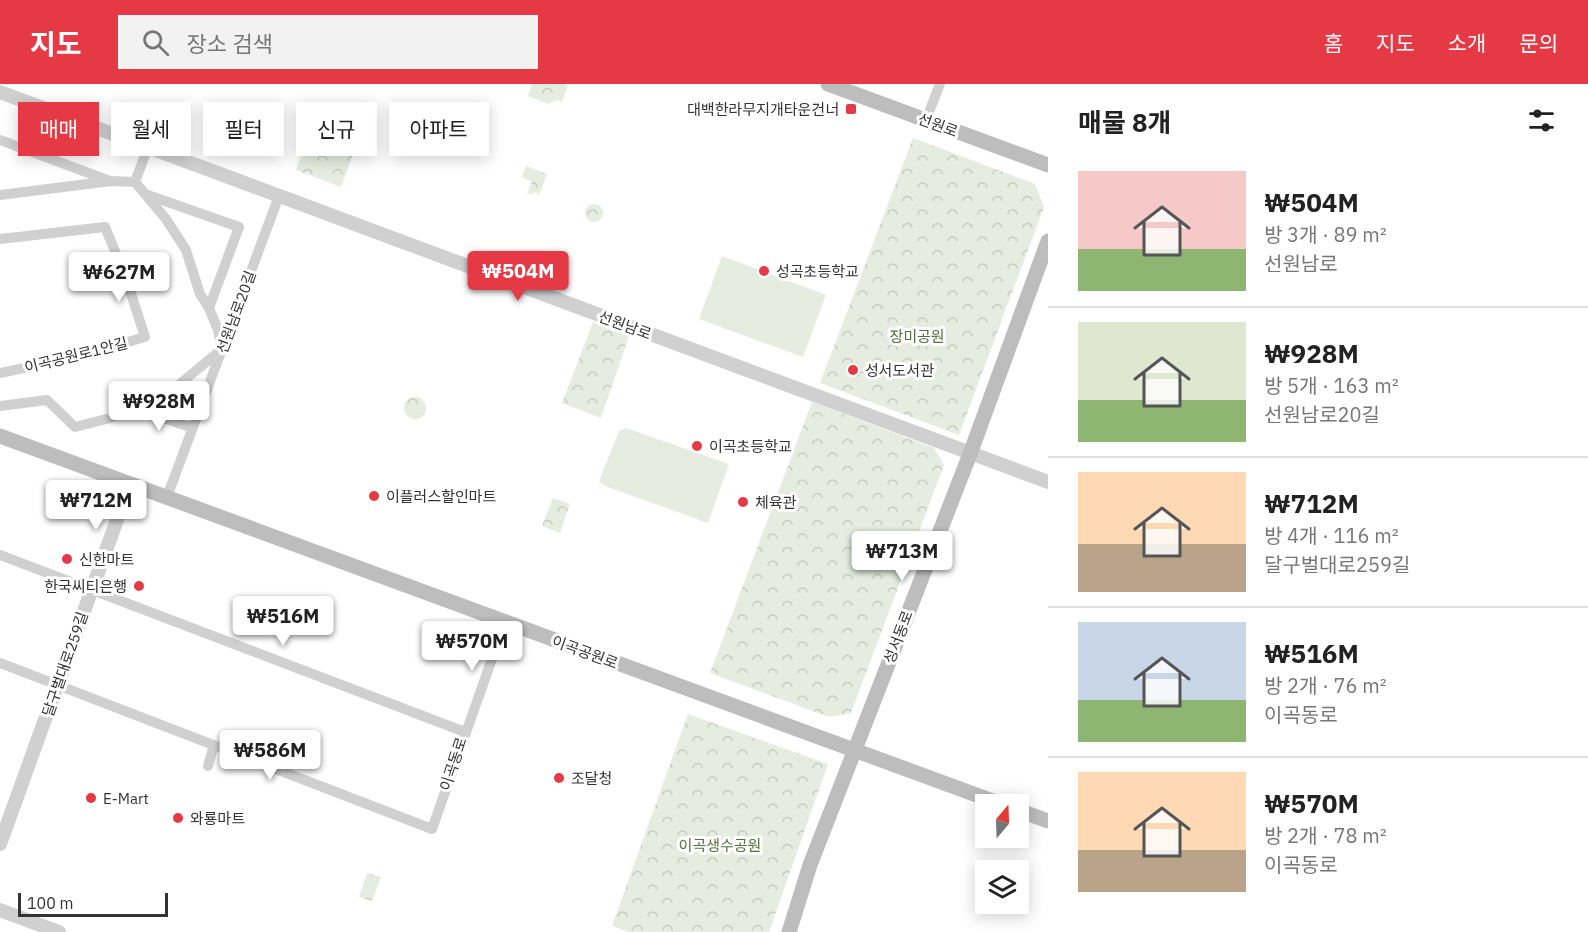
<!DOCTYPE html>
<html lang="ko">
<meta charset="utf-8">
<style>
:root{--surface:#fff;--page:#f2f2f2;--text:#222;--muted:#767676;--line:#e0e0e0;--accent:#e63946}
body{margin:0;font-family:"IBM Plex Sans","Noto Sans KR",sans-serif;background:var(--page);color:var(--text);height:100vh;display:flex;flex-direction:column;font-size:22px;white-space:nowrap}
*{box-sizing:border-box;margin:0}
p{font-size:20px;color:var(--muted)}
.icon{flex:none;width:33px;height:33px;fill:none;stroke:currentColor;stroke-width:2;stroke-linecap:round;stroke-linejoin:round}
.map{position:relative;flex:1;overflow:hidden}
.drawer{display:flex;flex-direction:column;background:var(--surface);width:540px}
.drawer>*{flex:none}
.hud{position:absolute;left:18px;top:18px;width:570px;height:54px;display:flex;gap:12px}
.needle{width:39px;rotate:19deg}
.controls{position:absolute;left:975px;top:710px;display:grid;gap:12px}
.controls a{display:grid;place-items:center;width:54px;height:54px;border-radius:0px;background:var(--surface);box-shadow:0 3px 15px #0003;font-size:30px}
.scale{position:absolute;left:18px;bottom:15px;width:150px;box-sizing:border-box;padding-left:6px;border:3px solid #333;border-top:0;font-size:16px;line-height:21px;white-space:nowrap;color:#333;-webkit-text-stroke:4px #fff;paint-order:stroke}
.price{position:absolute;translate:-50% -51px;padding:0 14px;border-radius:6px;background:#fff;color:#222;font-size:20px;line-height:39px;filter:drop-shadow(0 2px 3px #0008)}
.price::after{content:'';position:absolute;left:50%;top:36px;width:18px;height:14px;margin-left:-9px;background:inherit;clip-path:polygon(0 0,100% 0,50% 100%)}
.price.on{background:var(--accent);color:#fff}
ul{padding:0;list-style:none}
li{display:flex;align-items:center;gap:18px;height:150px;padding:0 30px}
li+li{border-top:2px solid var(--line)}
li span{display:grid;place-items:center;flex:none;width:168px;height:120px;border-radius:0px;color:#555}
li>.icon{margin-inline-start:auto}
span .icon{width:72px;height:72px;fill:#fffc;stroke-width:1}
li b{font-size:26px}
h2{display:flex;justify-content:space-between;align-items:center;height:72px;padding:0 30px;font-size:26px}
.chip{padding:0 21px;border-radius:0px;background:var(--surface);box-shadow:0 3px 15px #0003;font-size:21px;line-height:54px}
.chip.on{background:var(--accent);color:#fff}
header{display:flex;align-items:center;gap:36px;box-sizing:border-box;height:84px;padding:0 30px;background:var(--accent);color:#fff}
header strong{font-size:28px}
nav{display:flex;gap:33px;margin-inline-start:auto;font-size:21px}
.search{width:420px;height:54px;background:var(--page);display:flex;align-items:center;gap:15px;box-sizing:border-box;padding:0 21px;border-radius:0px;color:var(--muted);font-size:22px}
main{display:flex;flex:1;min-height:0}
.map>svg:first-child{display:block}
.grass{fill:#e6ecdf}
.park{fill:url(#park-crowns)}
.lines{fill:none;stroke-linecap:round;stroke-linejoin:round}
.minor{stroke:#d0d0d0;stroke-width:10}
.tertiary{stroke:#d0d0d0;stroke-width:14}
.secondary{stroke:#bdbdbd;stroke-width:15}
.poi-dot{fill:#e63946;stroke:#fff;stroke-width:2}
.labels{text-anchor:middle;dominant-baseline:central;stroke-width:6;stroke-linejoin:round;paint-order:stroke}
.poi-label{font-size:15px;fill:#333;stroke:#fff;text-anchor:start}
.street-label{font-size:15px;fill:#333;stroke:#fff}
.park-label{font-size:15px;fill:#56703f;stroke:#fff}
</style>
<header>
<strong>지도</strong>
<div class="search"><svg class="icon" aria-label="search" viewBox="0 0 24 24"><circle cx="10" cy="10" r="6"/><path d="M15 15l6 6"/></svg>장소 검색</div>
<nav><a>홈</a><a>지도</a><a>소개</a><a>문의</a></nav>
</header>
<main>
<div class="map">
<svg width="1048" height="848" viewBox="0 0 1048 848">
<defs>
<pattern id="park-crowns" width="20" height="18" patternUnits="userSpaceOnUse" patternTransform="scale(1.5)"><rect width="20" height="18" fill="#e6ecdf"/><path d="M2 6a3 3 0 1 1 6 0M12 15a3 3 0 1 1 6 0" fill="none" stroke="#c6cbc0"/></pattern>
</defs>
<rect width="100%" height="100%" fill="#fff"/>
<!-- grass -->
<path class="grass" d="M722,172L826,211L803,273L699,235Z
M626,344L729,380L708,439L605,402L599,397L619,347Z"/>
<!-- park -->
<path class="park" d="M532,0H564L568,2L562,18L557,16L548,20L528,12Z
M314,35L360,52L341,103L296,86Z
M913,54L1035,100L1044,123L959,351L820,299Z
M526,82L547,90L539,111L536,108L531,110L527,109L532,98L522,93Z
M585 129a9 9 0 1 1 18 0a9 9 0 1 1-18 0Z
M593,238L629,252L601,334L562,319Z
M404 324a11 11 0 1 1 22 0a11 11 0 1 1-22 0Z
M812,318L934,364L944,381L851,629L829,633L710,589Z
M553,414L570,420L560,449L542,442Z
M688,630L828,680L769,848H629L612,842Z
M367,789L381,793L372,817L359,813Z"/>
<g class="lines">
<!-- minor -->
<path class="minor" d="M926,36L940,0
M0,56L110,97
M135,98L148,63
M145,110L239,143L209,224
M0,111L111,97L135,98L166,135L186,166L200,210L209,224L218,246L222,265L170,308L110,334L75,343L47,316L0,322
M0,155L105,143L125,191L145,253L76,273L0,289
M133,324L193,344
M167,413L279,112
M0,471L465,648
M0,579L432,745L505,538
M208,682L214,661"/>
<!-- tertiary -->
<path class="tertiary" d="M0,8L1048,398
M0,760L130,400
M0,826L59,848"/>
<!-- secondary -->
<path class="secondary" d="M828,0L1048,81
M0,352L1001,720
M1018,726L1048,737
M789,848L810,781L970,370L1048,157"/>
</g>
<!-- markers -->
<g class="poi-dot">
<rect x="845" y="19" width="12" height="12" rx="3"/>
<circle cx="764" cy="187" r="6"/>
<circle cx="853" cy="286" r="6"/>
<circle cx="697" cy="362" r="6"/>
<circle cx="374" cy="412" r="6"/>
<circle cx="743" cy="418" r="6"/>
<circle cx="67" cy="475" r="6"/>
<circle cx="139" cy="502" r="6"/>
<circle cx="559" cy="694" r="6"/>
<circle cx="91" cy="714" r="6"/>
<circle cx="178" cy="734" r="6"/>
</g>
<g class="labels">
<!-- poi labels -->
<g class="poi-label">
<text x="839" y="25" text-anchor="end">대백한라무지개타운건너</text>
<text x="776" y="187">성곡초등학교</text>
<text x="865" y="286">성서도서관</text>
<text x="709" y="362">이곡초등학교</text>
<text x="386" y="412">이플러스할인마트</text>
<text x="755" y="418">체육관</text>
<text x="79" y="475">신한마트</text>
<text x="127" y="502" text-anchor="end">한국씨티은행</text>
<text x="571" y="694">조달청</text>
<text x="103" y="714">E-Mart</text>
<text x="190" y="734">와룡마트</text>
</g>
<!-- street labels -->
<g class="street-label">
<text transform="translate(938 41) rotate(20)">선원로</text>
<text transform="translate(236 228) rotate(-70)">선원남로20길</text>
<text transform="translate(625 241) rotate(20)">선원남로</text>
<text transform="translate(76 271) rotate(-14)">이곡공원로1안길</text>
<text transform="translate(898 553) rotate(-69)">성서동로</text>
<text transform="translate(585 568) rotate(20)">이곡공원로</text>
<text transform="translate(65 580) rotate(-71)">달구벌대로259길</text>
<text transform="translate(453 680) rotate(-72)">이곡동로</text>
</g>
<!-- park labels -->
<g class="park-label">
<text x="917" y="252">장미공원</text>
<text x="720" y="761">이곡생수공원</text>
</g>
</g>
</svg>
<div class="controls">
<a><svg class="needle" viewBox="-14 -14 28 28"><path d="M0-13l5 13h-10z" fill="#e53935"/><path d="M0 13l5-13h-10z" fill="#767676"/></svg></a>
<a><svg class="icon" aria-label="layers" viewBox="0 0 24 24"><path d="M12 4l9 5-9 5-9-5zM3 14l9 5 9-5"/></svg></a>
</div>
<div class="scale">100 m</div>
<b class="price on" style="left:518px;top:218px">₩504M</b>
<b class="price" style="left:119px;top:219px">₩627M</b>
<b class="price" style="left:159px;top:348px">₩928M</b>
<b class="price" style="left:96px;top:447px">₩712M</b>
<b class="price" style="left:902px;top:498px">₩713M</b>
<b class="price" style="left:283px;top:563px">₩516M</b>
<b class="price" style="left:472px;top:588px">₩570M</b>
<b class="price" style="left:270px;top:697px">₩586M</b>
<div class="hud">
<a class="chip on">매매</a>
<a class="chip">월세</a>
<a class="chip">필터</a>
<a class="chip">신규</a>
<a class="chip">아파트</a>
</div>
</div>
<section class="drawer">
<h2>매물 8개<svg class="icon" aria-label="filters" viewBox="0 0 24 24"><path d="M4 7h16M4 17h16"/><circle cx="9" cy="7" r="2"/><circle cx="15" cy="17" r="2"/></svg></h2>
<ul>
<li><span style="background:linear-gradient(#f6c9c9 65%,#8fb573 0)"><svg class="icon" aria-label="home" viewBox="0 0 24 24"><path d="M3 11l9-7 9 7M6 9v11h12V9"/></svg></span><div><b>₩504M</b><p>방 3개 · 89 m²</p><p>선원남로</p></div></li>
<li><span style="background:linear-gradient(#dfe7d0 65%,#8fb573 0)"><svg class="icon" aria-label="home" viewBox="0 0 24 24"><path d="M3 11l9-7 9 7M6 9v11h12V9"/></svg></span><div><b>₩928M</b><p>방 5개 · 163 m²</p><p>선원남로20길</p></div></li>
<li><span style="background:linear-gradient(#ffd9b3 60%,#b9a48a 0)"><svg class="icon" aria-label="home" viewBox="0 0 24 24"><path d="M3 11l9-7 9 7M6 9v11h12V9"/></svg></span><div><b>₩712M</b><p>방 4개 · 116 m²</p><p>달구벌대로259길</p></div></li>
<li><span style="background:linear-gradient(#c9d6e8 65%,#8fb573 0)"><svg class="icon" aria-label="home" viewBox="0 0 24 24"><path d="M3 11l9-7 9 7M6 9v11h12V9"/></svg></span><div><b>₩516M</b><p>방 2개 · 76 m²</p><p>이곡동로</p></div></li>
<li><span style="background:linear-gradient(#ffd9b3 65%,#b9a48a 0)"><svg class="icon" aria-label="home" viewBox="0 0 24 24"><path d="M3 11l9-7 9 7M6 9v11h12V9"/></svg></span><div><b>₩570M</b><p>방 2개 · 78 m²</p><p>이곡동로</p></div></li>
</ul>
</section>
</main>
